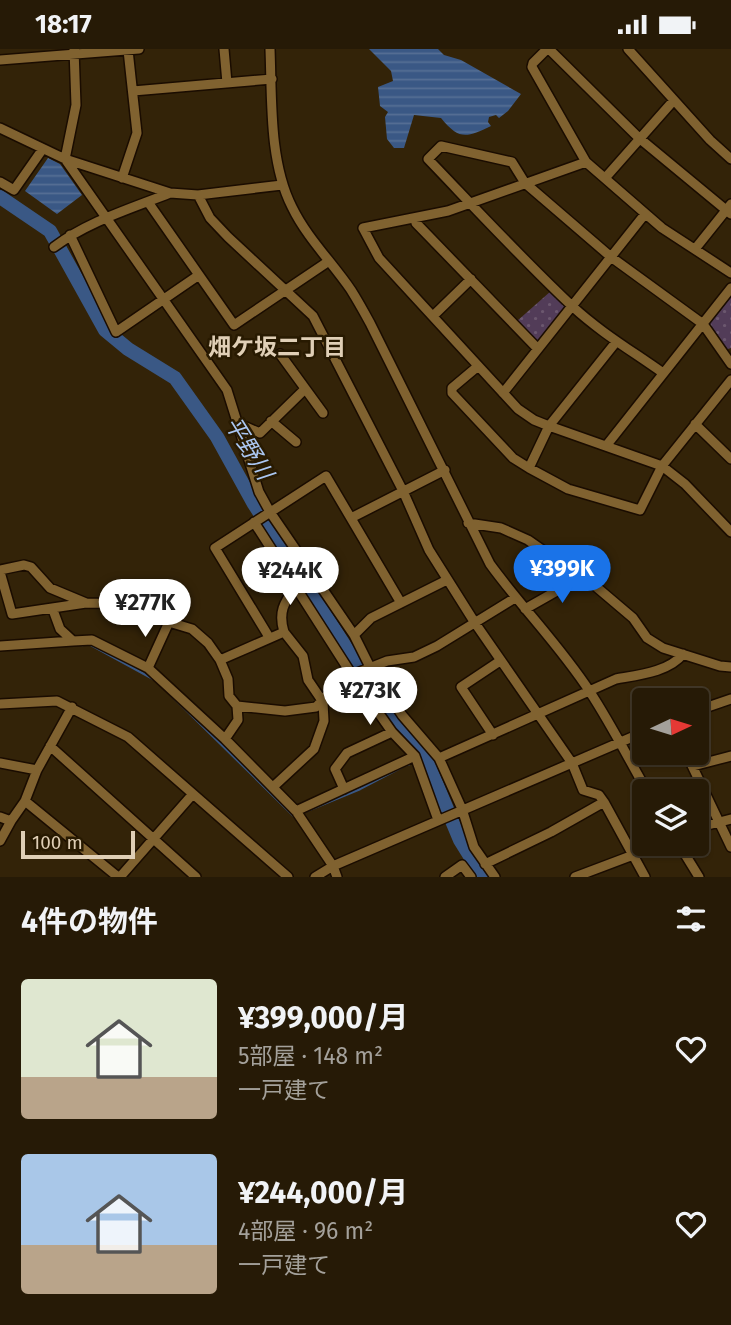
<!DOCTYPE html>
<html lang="ja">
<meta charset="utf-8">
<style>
:root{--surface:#261a06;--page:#322714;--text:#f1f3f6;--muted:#a4a19b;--line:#423828;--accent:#1a73e8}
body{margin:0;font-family:"Fira Sans","Noto Sans JP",sans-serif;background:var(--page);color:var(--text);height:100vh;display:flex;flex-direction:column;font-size:26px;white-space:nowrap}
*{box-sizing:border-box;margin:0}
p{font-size:23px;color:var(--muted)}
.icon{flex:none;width:38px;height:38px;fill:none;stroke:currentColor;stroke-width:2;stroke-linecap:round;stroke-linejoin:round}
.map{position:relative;height:828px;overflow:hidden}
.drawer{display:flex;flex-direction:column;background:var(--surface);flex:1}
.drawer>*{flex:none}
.needle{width:46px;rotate:86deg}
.fabs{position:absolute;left:632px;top:639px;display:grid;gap:14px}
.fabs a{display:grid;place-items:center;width:77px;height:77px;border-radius:7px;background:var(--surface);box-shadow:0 2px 5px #0004,0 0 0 2px var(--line);font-size:35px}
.scale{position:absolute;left:21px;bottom:18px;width:114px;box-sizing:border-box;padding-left:7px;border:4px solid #e0cfb6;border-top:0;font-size:19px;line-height:24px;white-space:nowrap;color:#e0cfb6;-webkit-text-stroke:5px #281a01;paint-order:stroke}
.price{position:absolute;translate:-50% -60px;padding:0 16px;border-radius:24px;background:#fff;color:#222;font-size:23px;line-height:46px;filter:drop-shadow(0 2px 4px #0008)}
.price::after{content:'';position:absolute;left:50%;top:42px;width:21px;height:16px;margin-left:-10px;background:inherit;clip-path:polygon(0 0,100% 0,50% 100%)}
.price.on{background:var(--accent);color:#fff}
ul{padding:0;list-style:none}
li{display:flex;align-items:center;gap:21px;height:175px;padding:0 21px}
li span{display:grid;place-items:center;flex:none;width:196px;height:140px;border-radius:7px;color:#555}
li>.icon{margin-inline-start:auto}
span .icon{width:84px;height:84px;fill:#fffc;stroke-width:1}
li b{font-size:30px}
h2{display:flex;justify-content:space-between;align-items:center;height:84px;padding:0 21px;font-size:30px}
.status{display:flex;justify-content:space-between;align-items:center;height:49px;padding:0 35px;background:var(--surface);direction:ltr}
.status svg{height:19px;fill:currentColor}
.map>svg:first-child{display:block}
.grass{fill:url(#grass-dots)}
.water{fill:url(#water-rules)}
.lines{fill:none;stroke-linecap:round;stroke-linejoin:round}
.stream{stroke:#3a5885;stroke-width:2.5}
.river{stroke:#3a5885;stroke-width:14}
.minor-casing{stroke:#1a0c00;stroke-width:12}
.minor{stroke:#806230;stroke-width:9}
.labels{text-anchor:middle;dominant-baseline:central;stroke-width:5;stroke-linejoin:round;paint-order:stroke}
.neighbourhood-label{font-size:23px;font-weight:bold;fill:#e0cfb6;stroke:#281a01}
.water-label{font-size:23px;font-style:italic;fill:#abc7f2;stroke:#281a01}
</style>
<div class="status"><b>18:17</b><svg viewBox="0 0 49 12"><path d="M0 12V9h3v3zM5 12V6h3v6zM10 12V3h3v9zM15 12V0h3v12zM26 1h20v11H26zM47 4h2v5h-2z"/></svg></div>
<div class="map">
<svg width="731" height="828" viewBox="0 0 731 828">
<defs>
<pattern id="grass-dots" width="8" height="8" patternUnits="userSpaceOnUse" patternTransform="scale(1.75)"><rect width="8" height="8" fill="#523c58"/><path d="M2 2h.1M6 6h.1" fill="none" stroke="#6b576e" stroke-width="1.8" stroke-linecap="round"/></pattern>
<pattern id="water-rules" width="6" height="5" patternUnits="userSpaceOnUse" patternTransform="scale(1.75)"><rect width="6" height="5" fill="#3a5885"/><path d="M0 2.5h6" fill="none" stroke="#566f94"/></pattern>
</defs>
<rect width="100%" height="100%" fill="#332308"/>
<!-- grass -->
<path class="grass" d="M551,242L567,256L539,293H537L517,272Z
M731,243V299L725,301L707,276Z"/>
<!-- water -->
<path class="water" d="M369,0H438L444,6L461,11L521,45L508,62L499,69L496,66L489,68L488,73L491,77C466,89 459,91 441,69L414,66L404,99H394L387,90L385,68L388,63L380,57L378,38L393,32L391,22Z
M48,109L60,115L82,146L57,165L25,142Z"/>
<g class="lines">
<!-- stream -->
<path class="stream" d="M82,596L89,595L153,630
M171,646L294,767
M304,763L360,740L406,716L426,710"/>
<!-- river -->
<path class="river" d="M0,148L50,182L105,281L128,300L175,329L217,388L254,455L352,608L368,641L426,710L460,791L483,828"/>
<!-- minor casing -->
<g class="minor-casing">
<path id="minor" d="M74,0L76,56L65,110L227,341L259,443L270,463L354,586L370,618L402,666L439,709L462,760L474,798L495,828
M224,0L227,34
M270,0C272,50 269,113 292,158C307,189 332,213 351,241C358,252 364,263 370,274L490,515C522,559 561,598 590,643C611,675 628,709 647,742
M547,0L533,14L532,18L586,113L662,179L731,224
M549,0L639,89L731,165
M628,0L710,91L731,110
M0,11L139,0
M133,42L272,30
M0,79L65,110L170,144L198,146L282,136
M586,113L448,162L363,179L379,209L518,360L534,371L549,377L662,417L685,435L731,483
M606,128L674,51
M122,129L137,84L128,1
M0,133L14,141L42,101
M198,146L210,169L228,188L313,267L403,442L429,501L475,574L572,714L583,741L599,746L604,753L645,828
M415,169L416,174L538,300
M70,186L116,283L199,226L148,153
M54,198C89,172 130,160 170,144
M695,200L731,155
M199,226L234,276L329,212
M433,267L471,230
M280,305L323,364
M477,318L452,339V344L513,409L529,419L568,440L640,461L662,417L731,331
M663,324C632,302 600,283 572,257C522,210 475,159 428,110L441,97L512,113L525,134L611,208L703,275L731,315
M503,344L645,165
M271,372L296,393
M695,375L731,410
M240,381L246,378L260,384L304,341
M606,397L731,239
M529,419L549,377L616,293
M351,469L445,421
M254,473L352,626L392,683L415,707L438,771
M468,474L501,479L528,491L548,505L574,519L633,569L647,589L663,599L720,617L731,618
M0,521L24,516L31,518L50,539L86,554
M0,523L12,565L86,554L141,555L169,573L192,580L208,594L220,611L228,630L229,647L237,657L285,662L316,658L337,635L352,626L387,612L414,608L437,597L515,549
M525,560L585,526
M53,561L60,580L73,592L92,591L148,619L225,690L296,762L333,817L337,828
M284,583C278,563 284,554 295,538
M354,586L371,569L447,531
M269,588L215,499L326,427L401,554
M0,597L73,592
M220,611L284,583L303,607L308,631L323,653L324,672L314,700L273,738
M148,619L169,573
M0,655L57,652L128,688L288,828
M696,662L731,650
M493,686L461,638L500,612
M225,690L238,671L237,657
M50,697L196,828
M686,704L731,798
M439,709L616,630C638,626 669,623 683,605
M0,714L37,721
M693,717L731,707
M344,740L335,720L347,704L392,683
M25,752L118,828
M296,762L415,707
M0,768L11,772L0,792
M11,772L25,752L37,721L72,658
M696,779L731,770
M678,794L699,828
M485,815L551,783L604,753
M120,828L192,746
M315,828L333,817L644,683
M445,828L462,816L471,828
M575,828L665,794"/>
</g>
<!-- minor -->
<use href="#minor" class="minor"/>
</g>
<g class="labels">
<!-- neighbourhood labels -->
<g class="neighbourhood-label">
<text x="277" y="298">畑ケ坂二丁目</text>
</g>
<!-- water labels -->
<g class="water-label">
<text transform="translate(249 399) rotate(58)">平野川</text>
</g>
</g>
</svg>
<div class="fabs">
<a><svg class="needle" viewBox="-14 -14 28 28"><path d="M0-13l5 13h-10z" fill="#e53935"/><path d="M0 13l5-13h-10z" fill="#a4a19b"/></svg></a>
<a><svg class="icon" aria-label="layers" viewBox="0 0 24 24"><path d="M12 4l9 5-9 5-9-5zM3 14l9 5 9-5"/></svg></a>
</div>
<div class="scale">100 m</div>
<b class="price on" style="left:562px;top:556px">¥399K</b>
<b class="price" style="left:290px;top:558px">¥244K</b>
<b class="price" style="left:145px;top:590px">¥277K</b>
<b class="price" style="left:370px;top:678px">¥273K</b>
</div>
<section class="drawer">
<h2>4件の物件<svg class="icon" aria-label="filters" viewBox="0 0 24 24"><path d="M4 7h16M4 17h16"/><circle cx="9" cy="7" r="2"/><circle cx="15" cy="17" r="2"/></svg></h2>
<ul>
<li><span style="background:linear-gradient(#dfe7d0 70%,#b9a48a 0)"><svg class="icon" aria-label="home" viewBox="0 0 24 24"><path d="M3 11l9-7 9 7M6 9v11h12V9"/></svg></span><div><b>¥399,000/月</b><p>5部屋 · 148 m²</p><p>一戸建て</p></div><svg class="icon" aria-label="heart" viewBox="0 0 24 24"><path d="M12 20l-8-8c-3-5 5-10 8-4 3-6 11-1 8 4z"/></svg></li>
<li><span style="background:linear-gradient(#a9c7e8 65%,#b9a48a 0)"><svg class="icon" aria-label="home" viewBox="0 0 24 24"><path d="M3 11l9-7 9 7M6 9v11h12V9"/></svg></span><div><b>¥244,000/月</b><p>4部屋 · 96 m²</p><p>一戸建て</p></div><svg class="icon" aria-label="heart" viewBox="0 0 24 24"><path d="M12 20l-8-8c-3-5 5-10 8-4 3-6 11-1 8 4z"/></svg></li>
</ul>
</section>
